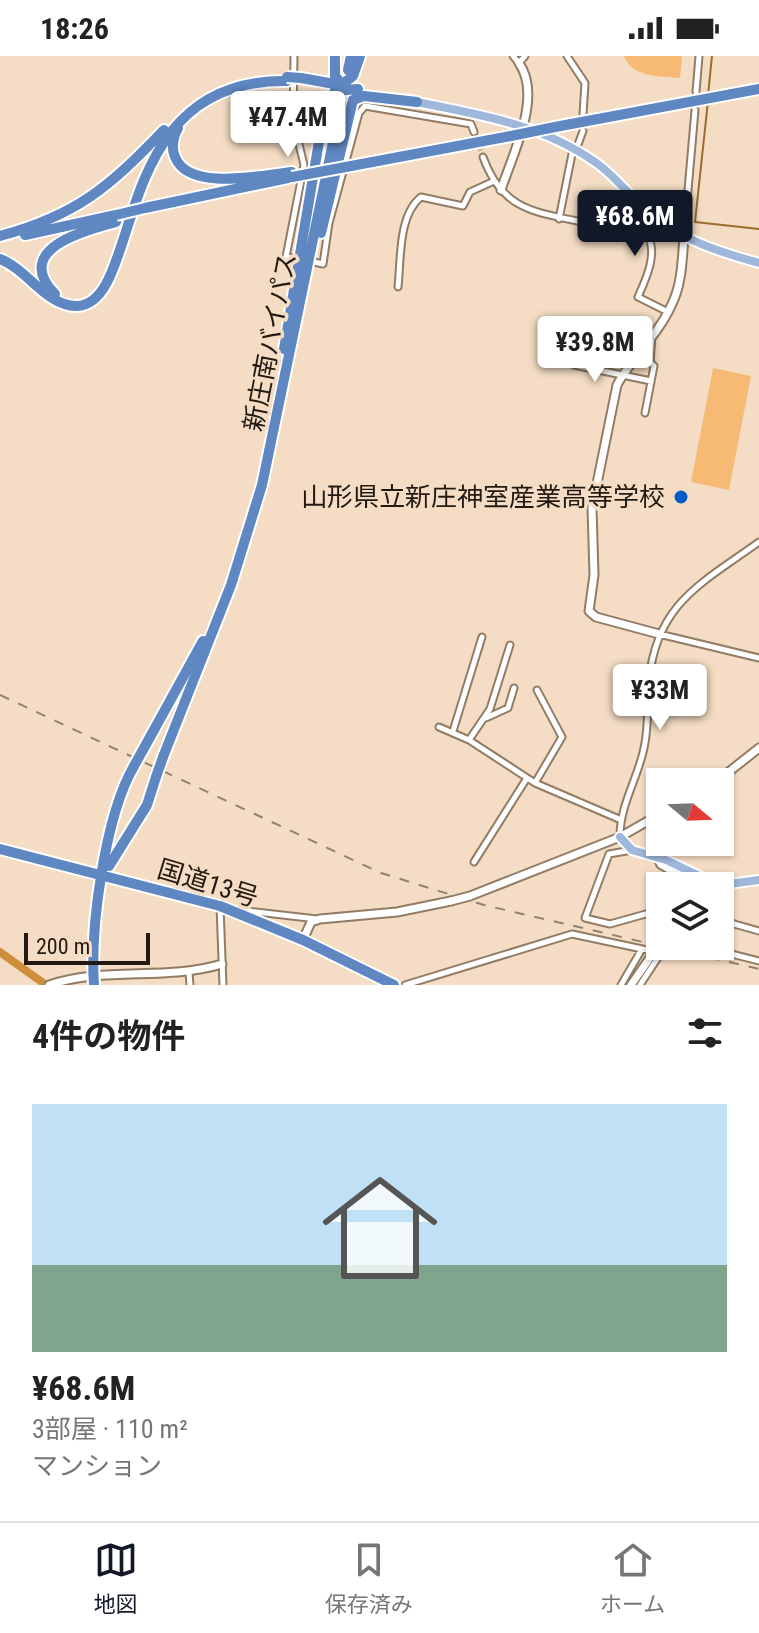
<!DOCTYPE html>
<html lang="ja">
<meta charset="utf-8">
<style>
:root{--surface:#fff;--page:#f6f6f6;--text:#222;--muted:#767676;--line:#e0e0e0;--accent:#111827}
body{margin:0;font-family:"Roboto Condensed","Noto Sans JP",sans-serif;background:var(--page);color:var(--text);height:100vh;display:flex;flex-direction:column;font-size:30px;white-space:nowrap}
*{box-sizing:border-box;margin:0}
p{font-size:26px;color:var(--muted)}
.icon{flex:none;width:44px;height:44px;fill:none;stroke:currentColor;stroke-width:2;stroke-linecap:round;stroke-linejoin:round}
.map{position:relative;height:929px;overflow:hidden}
.sheet{display:flex;flex-direction:column;background:var(--surface);flex:1}
.sheet>*{flex:none}
.needle{width:52px;rotate:109deg}
.buttons{position:absolute;left:646px;top:712px;display:grid;gap:16px}
.buttons a{display:grid;place-items:center;width:88px;height:88px;border-radius:0px;background:var(--surface);box-shadow:0 2px 6px #0004;font-size:40px}
.scale{position:absolute;left:24px;bottom:20px;width:126px;box-sizing:border-box;padding-left:8px;border:4px solid #221a11;border-top:0;font-size:22px;line-height:28px;white-space:nowrap;color:#221a11;-webkit-text-stroke:6px #f4ddc4;paint-order:stroke}
.price{position:absolute;translate:-50% -68px;padding:0 18px;border-radius:8px;background:#fff;color:#222;font-size:26px;line-height:52px;filter:drop-shadow(0 2px 4px #0008)}
.price::after{content:'';position:absolute;left:50%;top:48px;width:24px;height:18px;margin-left:-12px;background:inherit;clip-path:polygon(0 0,100% 0,50% 100%)}
.price.on{background:var(--accent);color:#fff}
ul{padding:0;list-style:none}
li{display:grid;align-content:center;gap:16px;height:424px;padding:0 32px}
li span{display:grid;place-items:center;height:248px;border-radius:0px;color:#555}
li>.icon{margin-inline-start:auto}
span .icon{width:144px;height:144px;fill:#fffc;stroke-width:1}
li b{font-size:34px}
h2{display:flex;justify-content:space-between;align-items:center;height:96px;padding:0 32px;font-size:34px}
.status{display:flex;justify-content:space-between;align-items:center;height:56px;padding:0 40px;background:var(--surface);direction:ltr}
.status svg{height:22px;fill:currentColor}
.dock{display:flex;justify-content:space-around;align-items:center;height:112px;border-top:2px solid var(--line);background:var(--surface);font-size:22px;color:var(--muted)}
.dock a{display:grid;justify-items:center;gap:4px}
.dock .on{color:var(--accent)}
.map>svg:first-child{display:block}
.pitch{fill:#f6ba75}
.lines{fill:none;stroke-linecap:round;stroke-linejoin:round}
.stream{stroke:#9b6b2f;stroke-width:2}
.river{stroke:#cf8e3c;stroke-width:8}
.street-tunnel{stroke:#cab6a0;stroke-width:5;stroke-dasharray:5 2.5;stroke-linecap:butt}
.secondary-tunnel{stroke:#cab6a0;stroke-width:7;stroke-dasharray:7 3.5;stroke-linecap:butt}
.street-casing{stroke:#917c65;stroke-width:9}
.secondary-casing{stroke:#917c65;stroke-width:11}
.primary-casing{stroke:#fff;stroke-width:12}
.highway-casing{stroke:#fff;stroke-width:14}
.street{stroke:#fff;stroke-width:5}
.secondary{stroke:#fff;stroke-width:7}
.primary{stroke:#9fb7da;stroke-width:8}
.highway{stroke:#5f87c2;stroke-width:10}
.rail{stroke:#928270;stroke-width:2;stroke-dasharray:10 10;stroke-linecap:butt}
.secondary-bridge-casing{stroke:#917c65;stroke-width:11;stroke-linecap:butt}
.highway-bridge-casing{stroke:#fff;stroke-width:14;stroke-linecap:butt}
.secondary-bridge{stroke:#fff;stroke-width:7}
.highway-bridge{stroke:#5f87c2;stroke-width:10}
.poi-dot{fill:#035cc5;stroke:#f4ddc4;stroke-width:3}
.labels{text-anchor:middle;dominant-baseline:central;stroke-width:7;stroke-linejoin:round;paint-order:stroke}
.street-label{font-size:26px;fill:#221a11;stroke:#f4ddc4}
.poi-label{font-size:26px;fill:#221a11;stroke:#f4ddc4;text-anchor:end}
</style>
<div class="status"><b>18:26</b><svg viewBox="0 0 49 12"><path d="M0 12V9h3v3zM5 12V6h3v6zM10 12V3h3v9zM15 12V0h3v12zM26 1h20v11H26zM47 4h2v5h-2z"/></svg></div>
<div class="map">
<svg width="759" height="929" viewBox="0 0 759 929">
<rect width="100%" height="100%" fill="#f4ddc4"/>
<!-- pitch -->
<path class="pitch" d="M624,0H682L680,22C660,20 632,22 624,0Z
M713,312L751,320L729,434L691,426Z"/>
<g class="lines">
<!-- stream -->
<path class="stream" d="M708,39L712,0
M708,45L695,166L759,173"/>
<!-- river -->
<path class="river" d="M0,896L46,929"/>
<!-- street-tunnel -->
<path class="street-tunnel" d="M474,76L483,101"/>
<!-- secondary-tunnel -->
<path class="secondary-tunnel" d="M652,899L660,887"/>
<!-- street casing -->
<g class="street-casing">
<path id="street" d="M513,0L519,7L525,0
M567,0L585,27L583,58
M696,36L699,0
M576,94L583,75
M483,101C503,156 536,156 587,167C607,171 627,177 648,181C658,198 645,225 638,241L668,256
M559,163L573,93
M684,180L695,54
M293,202L286,201L304,109L293,63L294,0
M314,206L323,208L329,167L359,57L365,50L471,68L474,76
M398,231C401,204 398,159 421,141L463,150L470,136L492,126
M574,309L651,325
M645,357L654,310L650,306L652,279
M659,578L759,602
M486,662L508,652L514,632
M439,671L469,684L535,727L619,763
M453,675L482,581
M469,684L490,653L510,589
M535,727L562,681L537,634
M620,780C620,749 638,722 644,692C649,670 647,646 649,624C657,547 702,527 759,486
M632,794L609,798L585,862L610,868L660,854
M656,801L660,809L685,823L686,830
M474,806L527,722
M220,850L223,929
M239,854L317,863
M720,859L734,868L759,875
M660,872V876
M700,890L759,905
M189,917L190,929
M405,929L572,878L661,897L640,929
M621,929L642,893"/>
</g>
<!-- secondary casing -->
<g class="secondary-casing">
<path id="secondary" d="M501,134C512,99 543,41 519,7
M659,578L596,561L589,555L594,519L592,452L617,329C632,301 658,279 671,250C682,229 682,205 684,181
M716,726L759,692
M698,830L703,823
M470,840L620,781L660,758
M303,884L311,866L320,863L397,856L451,845
M49,929C105,910 166,925 222,908
M631,929L652,899"/>
</g>
<!-- primary casing -->
<g class="primary-casing">
<path id="primary" d="M417,46C480,59 541,68 595,106C613,118 628,138 644,152C678,183 716,195 759,207
M620,781L632,794L666,804L712,826L729,828L759,824"/>
</g>
<!-- highway casing -->
<g class="highway-casing">
<path id="highway" d="M335,0V20L344,31
M348,14L351,0
M301,22L346,30
M340,30L353,20L360,0
M555,71L759,33
M178,72C173,81 171,91 175,101C189,136 262,119 292,116
M351,110L511,80
M145,152L288,122
M321,177L353,44L364,40L417,46
M25,179L116,159
M0,180C78,159 110,130 164,74
M0,203C27,213 47,251 77,250C145,247 106,22 287,25
M55,238C11,193 86,174 116,166
M284,293L325,50L335,35L358,33
M144,692L203,585
M163,701L231,529L262,429L341,48
M0,793L220,850L303,884L394,929
M109,810L147,749L156,721
M94,929C90,871 105,760 134,710"/>
</g>
<!-- street -->
<use href="#street" class="street"/>
<!-- secondary -->
<use href="#secondary" class="secondary"/>
<!-- primary -->
<use href="#primary" class="primary"/>
<!-- highway -->
<use href="#highway" class="highway"/>
<!-- rail -->
<path class="rail" d="M0,639L381,817L484,849L759,913"/>
<!-- secondary-bridge casing -->
<g class="secondary-bridge-casing">
<path id="secondary-bridge" d="M451,845L470,840"/>
</g>
<!-- highway-bridge casing -->
<g class="highway-bridge-casing">
<path id="highway-bridge" d="M287,21L301,22
M511,80L555,71
M292,121L351,110
M116,159L145,152
M134,710L144,692
M156,721L163,701"/>
</g>
<!-- secondary-bridge -->
<use href="#secondary-bridge" class="secondary-bridge"/>
<!-- highway-bridge -->
<use href="#highway-bridge" class="highway-bridge"/>
</g>
<!-- markers -->
<circle class="poi-dot" cx="681" cy="441" r="8"/>
<g class="labels">
<!-- street labels -->
<g class="street-label">
<text transform="translate(270 286) rotate(-79)">新庄南バイパス</text>
<text transform="translate(208 827) rotate(17)">国道13号</text>
</g>
<!-- poi labels -->
<g class="poi-label">
<text x="665" y="441">山形県立新庄神室産業高等学校</text>
</g>
</g>
</svg>
<div class="buttons">
<a><svg class="needle" viewBox="-14 -14 28 28"><path d="M0-13l5 13h-10z" fill="#e53935"/><path d="M0 13l5-13h-10z" fill="#767676"/></svg></a>
<a><svg class="icon" aria-label="layers" viewBox="0 0 24 24"><path d="M12 4l9 5-9 5-9-5zM3 14l9 5 9-5"/></svg></a>
</div>
<div class="scale">200 m</div>
<b class="price" style="left:288px;top:103px">¥47.4M</b>
<b class="price on" style="left:635px;top:202px">¥68.6M</b>
<b class="price" style="left:595px;top:328px">¥39.8M</b>
<b class="price" style="left:660px;top:676px">¥33M</b>
</div>
<section class="sheet">
<h2>4件の物件<svg class="icon" aria-label="filters" viewBox="0 0 24 24"><path d="M4 7h16M4 17h16"/><circle cx="9" cy="7" r="2"/><circle cx="15" cy="17" r="2"/></svg></h2>
<ul>
<li><span style="background:linear-gradient(#bfe0f5 65%,#7fa58c 0)"><svg class="icon" aria-label="home" viewBox="0 0 24 24"><path d="M3 11l9-7 9 7M6 9v11h12V9"/></svg></span><div><b>¥68.6M</b><p>3部屋 · 110 m²</p><p>マンション</p></div></li>
</ul>
</section>
<nav class="dock">
<a class="on"><svg class="icon" aria-label="map" viewBox="0 0 24 24"><path d="M3 6l6-2 6 2 6-2v14l-6 2-6-2-6 2zM9 4v14M15 6v14"/></svg>地図</a>
<a><svg class="icon" aria-label="saved" viewBox="0 0 24 24"><path d="M7 4h10v16l-5-4-5 4z"/></svg>保存済み</a>
<a><svg class="icon" aria-label="home" viewBox="0 0 24 24"><path d="M3 11l9-7 9 7M6 9v11h12V9"/></svg>ホーム</a>
</nav>
